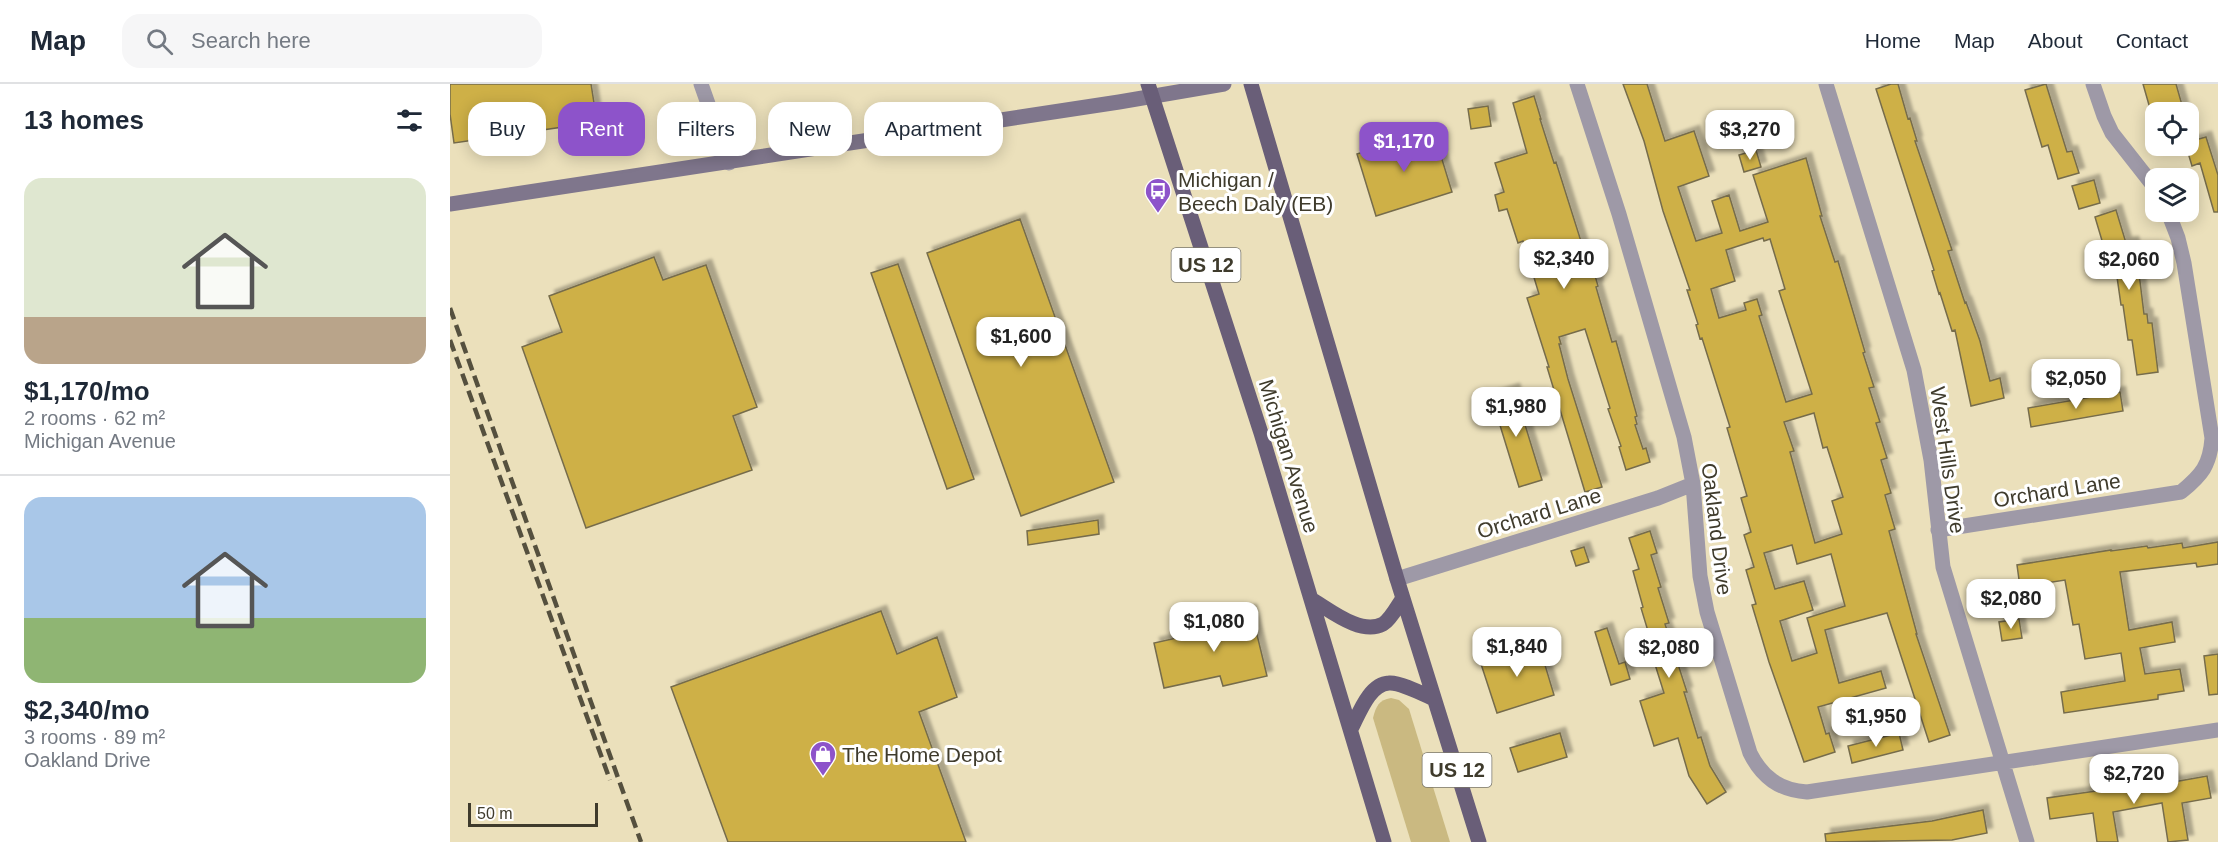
<!DOCTYPE html>
<meta charset="utf-8">
<style>
:root{--surface:#fff;--page:#f6f6f7;--text:#1f2937;--muted:#747a83;--line:#e0e1e3;--accent:#8d53ca}
body{margin:0;font-family:Arial,sans-serif;background:var(--page);color:var(--text);height:100vh;display:flex;flex-direction:column;font-size:22px;white-space:nowrap}
*{box-sizing:border-box;margin:0}
p{font-size:20px;color:var(--muted)}
.icon{flex:none;width:33px;height:33px;fill:none;stroke:currentColor;stroke-width:2;stroke-linecap:round;stroke-linejoin:round}
.map{position:relative;flex:1;overflow:hidden}
.drawer{display:flex;flex-direction:column;background:var(--surface);width:450px}
.drawer>*{flex:none}
.hud{position:absolute;left:18px;top:18px;width:570px;height:54px;display:flex;gap:12px}
.controls{position:absolute;left:1695px;top:18px;display:grid;gap:12px}
.controls a{display:grid;place-items:center;width:54px;height:54px;border-radius:12px;background:var(--surface);box-shadow:0 3px 15px #0003;font-size:30px}
.scale{position:absolute;left:18px;bottom:15px;width:130px;box-sizing:border-box;padding-left:6px;border:3px solid #3f3b2c;border-top:0;font-size:16px;line-height:21px;white-space:nowrap;color:#3f3b2c;-webkit-text-stroke:4px #fff;paint-order:stroke}
.price{position:absolute;translate:-50% -51px;padding:0 14px;border-radius:12px;background:#fff;color:#222;font-size:20px;line-height:39px;filter:drop-shadow(0 2px 3px #0008)}
.price::after{content:'';position:absolute;left:50%;top:36px;width:18px;height:14px;margin-left:-9px;background:inherit;clip-path:polygon(0 0,100% 0,50% 100%)}
.price.active{background:var(--accent);color:#fff}
ul{padding:0;list-style:none}
li{display:grid;align-content:center;gap:12px;height:318px;padding:0 24px}
li+li{border-top:2px solid var(--line)}
li span{display:grid;place-items:center;height:186px;border-radius:18px;color:#555}
li>.icon{margin-inline-start:auto}
span .icon{width:108px;height:108px;fill:#fffc;stroke-width:1}
li b{font-size:26px}
h2{display:flex;justify-content:space-between;align-items:center;height:72px;padding:0 24px;font-size:26px}
.pill{padding:0 21px;border-radius:18px;background:var(--surface);box-shadow:0 3px 15px #0003;font-size:21px;line-height:54px}
.pill.active{background:var(--accent);color:#fff}
header{display:flex;align-items:center;gap:36px;box-sizing:border-box;height:84px;padding:0 30px;background:var(--surface);border-bottom:2px solid var(--line)}
header strong{font-size:28px}
nav{display:flex;gap:33px;margin-inline-start:auto;font-size:21px}
.search{width:420px;height:54px;background:var(--page);display:flex;align-items:center;gap:15px;box-sizing:border-box;padding:0 21px;border-radius:18px;color:var(--muted);font-size:22px}
main{display:flex;flex:1;min-height:0}
.map>svg:first-child{display:block}
.green{fill:#cab981}
.building{fill:#ceb047;stroke:#766c4b;stroke-width:1.5;fill-rule:evenodd;filter:url(#shadow)}
.lines{fill:none;stroke-linecap:round;stroke-linejoin:round}
.minor{stroke:#9e99a7;stroke-width:15}
.secondary{stroke:#7f768c;stroke-width:15}
.primary{stroke:#695e78;stroke-width:15}
.rail{stroke:#55503e;stroke-width:4.5;stroke-dasharray:12 6;stroke-linecap:butt}
.labels{text-anchor:middle;dominant-baseline:central;stroke-width:6;stroke-linejoin:round;paint-order:stroke}
.shield{fill:#fff;stroke:#79766b;stroke-width:1.5}
.shield-label{font-size:20px;font-weight:bold;fill:#3f3b2c}
.poi-label{font-size:21px;fill:#3f3b2c;stroke:#fff;text-anchor:start}
.street-label{font-size:21px;fill:#3f3b2c;stroke:#fff}
</style>
<header>
<strong>Map</strong>
<div class="search"><svg class="icon" aria-label="search" viewBox="0 0 24 24"><circle cx="10" cy="10" r="6"/><path d="M15 15l6 6"/></svg>Search here</div>
<nav><a>Home</a><a>Map</a><a>About</a><a>Contact</a></nav>
</header>
<main>
<section class="drawer">
<h2>13 homes<svg class="icon" aria-label="filters" viewBox="0 0 24 24"><path d="M4 7h16M4 17h16"/><circle cx="9" cy="7" r="2"/><circle cx="15" cy="17" r="2"/></svg></h2>
<ul>
<li><span style="background:linear-gradient(#dfe7d0 75%,#b9a48a 0)"><svg class="icon" aria-label="home" viewBox="0 0 24 24"><path d="M3 11l9-7 9 7M6 9v11h12V9"/></svg></span><div><b>$1,170/mo</b><p>2 rooms · 62 m²</p><p>Michigan Avenue</p></div></li>
<li><span style="background:linear-gradient(#a9c7e8 65%,#8fb573 0)"><svg class="icon" aria-label="home" viewBox="0 0 24 24"><path d="M3 11l9-7 9 7M6 9v11h12V9"/></svg></span><div><b>$2,340/mo</b><p>3 rooms · 89 m²</p><p>Oakland Drive</p></div></li>
</ul>
</section>
<div class="map">
<svg width="1768" height="758" viewBox="0 0 1768 758">
<defs>
<filter id="shadow"><feDropShadow dx="5.5" dy="-5.5" stdDeviation="1.5" flood-color="#0004"/></filter>
</defs>
<rect width="100%" height="100%" fill="#ebe0bb"/>
<!-- green -->
<path class="green" d="M941,614L949,616L959,625L1000,758H961L923,634C926,622 929,616 941,614Z"/>
<!-- building -->
<path class="building" d="M0,0H141L147,38L4,59L0,30Z
M1173,0H1197L1215,57L1244,47L1259,92L1228,103L1246,157L1272,149L1262,117L1279,111L1290,147L1318,138L1303,91L1356,74L1372,132H1370L1385,178L1388,177L1415,268L1413,269L1424,303L1419,304L1430,338L1426,339L1437,374L1431,376L1441,409L1435,411L1445,445L1439,447L1467,550H1466L1500,651L1479,658L1437,529L1375,546L1389,599L1431,587L1436,604L1368,623L1376,650L1379,649L1385,668L1354,678L1319,578L1302,521L1306,520L1296,486L1304,483L1294,451L1301,448L1291,414L1297,412L1277,344L1280,343L1252,254L1250,255L1246,241L1248,240L1237,206H1240L1213,127L1194,57ZM1313,154L1314,157L1320,155L1335,205L1329,207L1362,310L1336,318L1309,232L1312,231L1307,215L1294,219L1296,226L1269,234L1261,205L1285,197L1276,166ZM1364,329L1373,364L1377,363L1393,413L1382,417L1392,450L1365,459L1340,368L1344,367L1334,338ZM1342,461L1347,480L1381,470L1395,522L1357,534L1367,569L1342,577L1330,537L1363,526L1354,497L1325,505L1314,469Z
M1441,0H1448L1458,35L1460,34L1467,57H1465L1502,166L1498,167L1515,219L1516,218L1530,257L1540,297L1550,294L1554,314L1521,322L1505,246L1502,247L1490,209L1489,210L1482,187L1484,186L1426,5Z
M1596,0L1617,68L1622,67L1629,89L1608,95L1598,61L1592,63L1575,6Z
M1693,0H1726L1734,28H1701Z
M1084,12L1091,35H1090L1104,79L1106,78L1141,189L1144,188L1148,202L1146,203L1162,258L1166,257L1187,332L1185,333L1187,340L1185,341L1193,365L1196,364L1200,378L1176,386L1169,363L1171,362L1158,325L1160,324L1135,245L1109,253L1111,260H1109L1118,295L1152,403L1135,408L1097,283H1099L1077,214L1089,210L1073,157L1068,159L1057,125L1049,127L1045,111L1054,108L1045,79L1077,69L1063,19Z
M1038,22L1041,42L1021,45L1018,25Z
M983,46L1002,108L926,132L907,70Z
M1756,53L1768,91V128H1764L1750,79L1742,82L1736,62H1738V58Z
M1306,66L1311,83L1294,88L1289,71Z
M1644,96L1650,119L1629,125L1622,102Z
M1666,126L1676,159L1683,158L1685,167L1689,166L1692,180L1688,181L1694,230H1697L1698,239H1702L1708,288L1687,291L1682,256H1678L1673,221H1671L1666,186L1661,187L1645,133Z
M570,135L664,398L571,432L477,169Z
M204,173L213,196L256,181L307,323L283,332L302,386L136,444L72,263L112,248L99,212Z
M448,180L524,395L497,405L421,189Z
M1064,305L1092,396L1069,403L1041,312Z
M1670,308L1673,327L1581,343L1578,324Z
M648,436L649,450L578,461L577,447Z
M1200,447L1207,469L1201,471L1211,503L1208,504L1219,539L1215,540L1237,608H1234L1248,654L1251,653L1260,682L1276,708L1257,720L1239,692L1228,654L1204,662L1190,617L1214,609L1198,558L1201,557L1191,524L1193,523L1183,487L1189,485L1179,454Z
M1768,458V480L1747,483L1746,479L1670,488L1679,546L1722,538L1725,558L1690,564L1695,590L1730,585L1734,607L1708,611V615L1614,629L1611,608L1675,597L1671,569L1635,575L1629,540L1623,541L1615,496L1570,503L1567,481L1661,466V467L1697,462L1698,464L1732,459L1733,464Z
M1134,463L1139,478L1126,482L1121,467Z
M801,526L817,592L773,602L770,592L714,604L704,559L758,547L755,536Z
M431,527L447,570L487,553L507,613L469,628L516,758H278L221,603Z
M1569,535L1572,554L1552,557L1549,538Z
M1157,544L1169,580L1175,578L1180,595L1161,601L1145,548Z
M1089,561L1104,611L1047,629L1031,580L1049,574L1047,569L1069,562L1070,567Z
M1768,570V610L1759,611L1754,572Z
M1110,649L1117,673L1068,688L1060,664Z
M1449,649L1453,666L1402,679L1398,662Z
M1757,692L1761,714L1732,719L1738,756L1718,758L1712,719L1663,728L1668,758H1647L1643,729L1600,735L1597,714L1653,706L1654,708L1723,694V698Z
M1533,726L1537,749L1502,756L1376,758L1375,750L1482,737Z"/>
<g class="lines">
<!-- minor -->
<path class="minor" d="M251,0L279,79
M1127,0L1169,130L1234,353L1243,400L1250,492L1257,528L1300,669C1312,693 1329,706 1357,708L1768,646
M1376,0L1464,286L1481,376L1493,483L1577,758
M1643,0L1654,32L1662,49L1706,105
M1488,446L1731,408C1752,391 1760,381 1762,354L1734,179L1728,154L1718,128
M947,495L1208,414L1243,400"/>
<!-- secondary -->
<path class="secondary" d="M0,120L669,18L774,0"/>
<!-- primary -->
<path class="primary" d="M698,0L811,349L934,758
M801,0L947,495L1029,758
M861,515C880,526 911,552 933,540C941,535 948,521 953,514
M901,645C909,630 919,600 939,599C950,598 973,610 984,615"/>
<!-- rail -->
<path class="rail" d="M0,224L191,758
M0,256L160,696"/>
</g>
<!-- icons -->
<defs>
<g id="bus-pin" transform="scale(1.35)"><path d="M0 17L-7.5 6A9.5 9.5 0 1 1 7.5 6Z" fill="#8d53ca" stroke="#fff"/><path d="M-5-6H5V4H4V6H2V4H-2V6H-4V4H-5ZM-3.5-4V0h7V-4ZM-3.5 1.2v1.5H-2V1.2ZM2 1.2v1.5H3.5V1.2Z" fill="#fff"/></g>
<g id="shop-pin" transform="scale(1.35)"><path d="M0 17L-7.5 6A9.5 9.5 0 1 1 7.5 6Z" fill="#8d53ca" stroke="#fff"/><path d="M-5-2.5h2.3a2.7 3.5 0 0 1 5.4 0H5L5.5 6h-11ZM-1.5-2.5h3a1.5 2.3 0 0 0-3 0Z" fill="#fff"/></g>
</defs>
<g fill-rule="evenodd">
<use href="#bus-pin" x="708" y="107"/>
<use href="#shop-pin" x="373" y="670"/>
</g>
<g class="labels">
<!-- shield labels -->
<g class="shield">
<rect x="721.5" y="164" width="69" height="34" rx="4.5"/>
<rect x="972.5" y="669" width="69" height="34" rx="4.5"/>
</g>
<g class="shield-label">
<text x="756" y="181">US 12</text>
<text x="1007" y="686">US 12</text>
</g>
<!-- poi labels -->
<g class="poi-label">
<text x="728" y="95">Michigan /<tspan x="728" dy="24">Beech Daly (EB)</tspan></text>
<text x="392" y="670">The Home Depot</text>
</g>
<!-- street labels -->
<g class="street-label">
<text transform="translate(839 372) rotate(73)">Michigan Avenue</text>
<text transform="translate(1498 376) rotate(82)">West Hills Drive</text>
<text transform="translate(1607 406) rotate(-9)">Orchard Lane</text>
<text transform="translate(1089 429) rotate(-17)">Orchard Lane</text>
<text transform="translate(1267 445) rotate(83)">Oakland Drive</text>
</g>
</g>
</svg>
<div class="controls">
<a><svg class="icon" aria-label="locate" viewBox="0 0 24 24"><circle cx="12" cy="12" r="6"/><path d="M12 2v4M12 18v4M2 12h4M18 12h4"/></svg></a>
<a><svg class="icon" aria-label="layers" viewBox="0 0 24 24"><path d="M12 4l9 5-9 5-9-5zM3 14l9 5 9-5"/></svg></a>
</div>
<div class="scale">50 m</div>
<b class="price" style="left:1300px;top:77px">$3,270</b>
<b class="price active" style="left:954px;top:89px">$1,170</b>
<b class="price" style="left:1114px;top:206px">$2,340</b>
<b class="price" style="left:1679px;top:207px">$2,060</b>
<b class="price" style="left:571px;top:284px">$1,600</b>
<b class="price" style="left:1626px;top:326px">$2,050</b>
<b class="price" style="left:1066px;top:354px">$1,980</b>
<b class="price" style="left:1561px;top:546px">$2,080</b>
<b class="price" style="left:764px;top:569px">$1,080</b>
<b class="price" style="left:1067px;top:594px">$1,840</b>
<b class="price" style="left:1219px;top:595px">$2,080</b>
<b class="price" style="left:1426px;top:664px">$1,950</b>
<b class="price" style="left:1684px;top:721px">$2,720</b>
<div class="hud">
<a class="pill">Buy</a>
<a class="pill active">Rent</a>
<a class="pill">Filters</a>
<a class="pill">New</a>
<a class="pill">Apartment</a>
</div>
</div>
</main>
